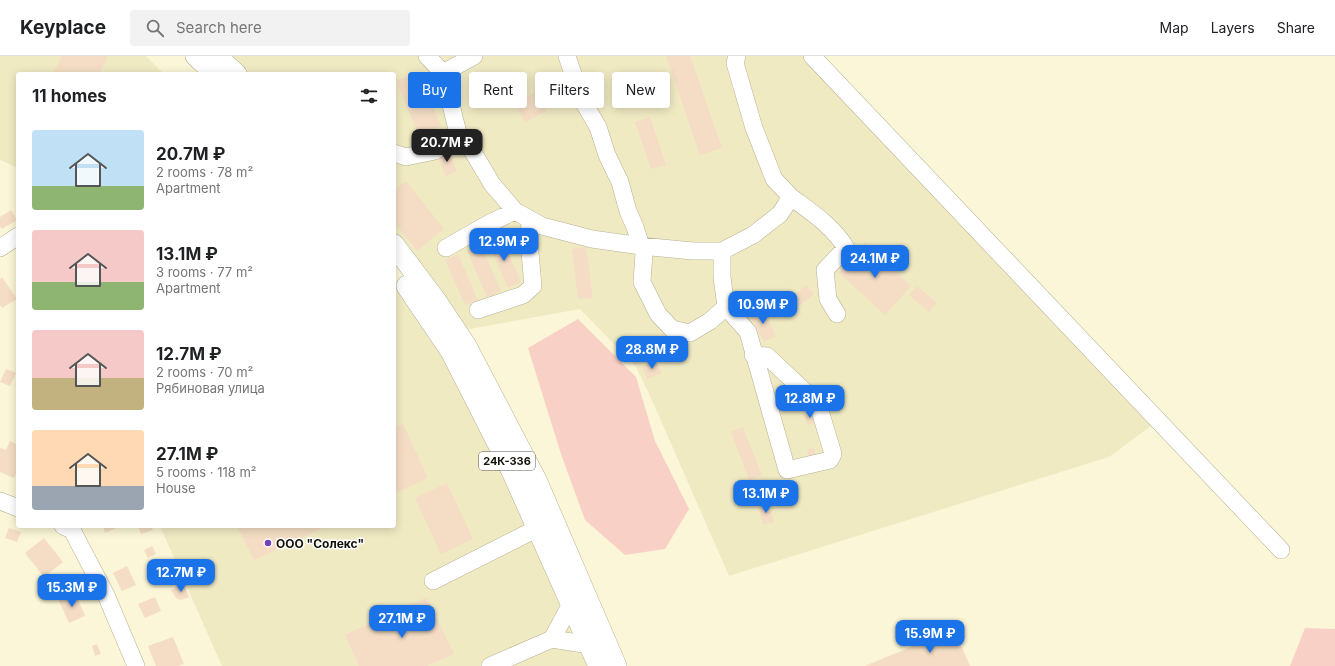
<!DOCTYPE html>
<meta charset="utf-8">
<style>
:root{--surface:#fff;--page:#f2f2f2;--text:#202124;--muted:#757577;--line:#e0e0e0;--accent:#1a73e8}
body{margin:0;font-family:Inter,sans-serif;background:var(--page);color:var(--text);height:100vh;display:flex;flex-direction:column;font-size:15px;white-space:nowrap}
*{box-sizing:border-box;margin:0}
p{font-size:13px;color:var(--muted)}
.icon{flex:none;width:22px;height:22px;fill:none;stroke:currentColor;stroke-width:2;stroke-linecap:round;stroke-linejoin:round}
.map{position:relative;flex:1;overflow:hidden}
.panel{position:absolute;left:16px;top:16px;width:380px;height:456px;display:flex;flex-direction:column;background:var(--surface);border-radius:4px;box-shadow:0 2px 10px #0003}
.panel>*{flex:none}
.banner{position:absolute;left:408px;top:16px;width:380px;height:36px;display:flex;gap:8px}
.price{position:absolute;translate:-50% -34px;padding:0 9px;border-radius:8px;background:var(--accent);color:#fff;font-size:13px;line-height:26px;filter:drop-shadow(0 1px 2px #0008)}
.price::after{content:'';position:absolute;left:50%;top:24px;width:12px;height:9px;margin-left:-6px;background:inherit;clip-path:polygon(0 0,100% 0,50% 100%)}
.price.active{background:#222;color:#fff}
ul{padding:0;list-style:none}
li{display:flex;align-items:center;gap:12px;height:100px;padding:0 16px}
li span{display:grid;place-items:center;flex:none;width:112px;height:80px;border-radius:4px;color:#555}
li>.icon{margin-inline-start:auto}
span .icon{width:48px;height:48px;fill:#fffc;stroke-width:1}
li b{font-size:17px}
h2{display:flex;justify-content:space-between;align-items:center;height:48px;padding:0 16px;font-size:17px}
.tag{padding:0 14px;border-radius:4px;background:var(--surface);box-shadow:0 2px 10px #0003;font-size:14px;line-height:36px}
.tag.active{background:var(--accent);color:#fff}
header{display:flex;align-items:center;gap:24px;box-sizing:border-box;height:56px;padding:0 20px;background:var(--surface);border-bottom:1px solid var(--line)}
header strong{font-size:19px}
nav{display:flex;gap:22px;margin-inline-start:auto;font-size:14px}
.search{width:280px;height:36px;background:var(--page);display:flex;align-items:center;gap:10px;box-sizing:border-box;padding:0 14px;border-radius:4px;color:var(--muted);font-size:15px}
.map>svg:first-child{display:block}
.built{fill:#f0eac3}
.green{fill:#f9d0c5}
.building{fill:#f4ddc4}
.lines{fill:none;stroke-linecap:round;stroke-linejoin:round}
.minor-casing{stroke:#b6b193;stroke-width:18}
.major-casing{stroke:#b6b193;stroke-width:22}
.minor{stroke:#fff;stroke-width:17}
.major{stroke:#fff;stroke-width:21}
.poi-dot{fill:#7242ba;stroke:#fff;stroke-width:1.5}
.labels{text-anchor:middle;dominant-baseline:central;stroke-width:3;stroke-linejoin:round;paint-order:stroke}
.shield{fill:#fff;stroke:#5a5851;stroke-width:1}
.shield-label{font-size:11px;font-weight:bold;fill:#131107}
.poi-label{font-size:12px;font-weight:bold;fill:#131107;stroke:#fff;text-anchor:start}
</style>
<header>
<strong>Keyplace</strong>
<div class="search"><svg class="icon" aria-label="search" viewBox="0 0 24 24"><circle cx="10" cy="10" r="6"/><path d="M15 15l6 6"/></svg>Search here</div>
<nav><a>Map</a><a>Layers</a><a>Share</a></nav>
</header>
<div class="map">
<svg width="1335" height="610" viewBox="0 0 1335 610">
<rect width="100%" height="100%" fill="#fbf6d7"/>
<!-- built -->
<path class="built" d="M0,0H146L163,17L18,18V112L0,104Z
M221,0H823L1159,364L1109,401L729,520L651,342L636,311L580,253L464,274L394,188V18H241Z
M394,227L448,304L517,439L590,610H222L160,470H394Z"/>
<!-- green -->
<path class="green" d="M578,263L636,321L655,385L689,453L665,493L625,499L585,464L561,398L528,292Z
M1305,572L1335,573V610H1290Z"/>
<!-- building -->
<path class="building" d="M62,0H108L99,18H54L53,17Z
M666,0H690L722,92L700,99Z
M418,16L441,70L419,79L396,25Z
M536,36L546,55L525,66L515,47Z
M650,61L666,109L651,113L635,66Z
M428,77L433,89L424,92L419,80Z
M448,94L457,115L446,120L437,99Z
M406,125L444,173L417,195L394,166V134Z
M11,154L17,164L2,173L0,171V161Z
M501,180L521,226L508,232L488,186Z
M865,187L911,230L885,259L838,216Z
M481,189L501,235L487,241L467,195Z
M586,191L593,242L578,243L572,193Z
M458,198L478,244L465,249L445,204Z
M2,221L17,243L2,252L0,249V223Z
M806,229L814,238L799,250L792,241Z
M917,230L937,247L929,256L909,239Z
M762,252L776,280L764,286L750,259Z
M656,305L662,317L647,323L642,311Z
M6,313L16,317L10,330L0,326Z
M812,358L815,366L808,369L804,361Z
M403,368L428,422L394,438V372Z
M743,371L762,420L749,424L731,376Z
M10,385L18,389V413L14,422L0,416V392L6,394Z
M814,392L816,401L809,402L807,394Z
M447,427L473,483L441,498L415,442Z
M768,446L774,466L763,469L758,449Z
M103,470H121L105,477Z
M138,470H151L153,474L141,478Z
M237,470H327L254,504Z
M9,472L21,476L17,486L5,482Z
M44,482L63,506L44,521L25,497Z
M152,490L156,498L148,502L144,494Z
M127,510L136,529L122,535L113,517Z
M74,519L76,524L65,528L63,523Z
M184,528L189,541L181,544L176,542L171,534Z
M76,538L85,560L69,567L59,545Z
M155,541L161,555L145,562L138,548Z
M427,541L454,598L427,610H359L345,579Z
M954,573L970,610H865Z
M173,581L184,608L178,610H156L148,590Z
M97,588L101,598L95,600L92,590Z"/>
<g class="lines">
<!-- minor casing -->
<g class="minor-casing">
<path id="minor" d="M427,0L443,17
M567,0L581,42L598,71L607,99L620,126L628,155L635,171L641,190L693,195H722
M737,0L735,7L754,72L774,123L791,141
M812,0L1281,494
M458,77L473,96L492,128L515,155
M394,97L406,101L435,95L458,77L443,17L474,0
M0,192L18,180
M446,192L488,168L515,155L542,170L592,183L641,190L644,197L642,226L658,258L672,273L690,277L710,265L726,251L722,221V195L753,179L780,158L791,141C811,156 833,170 846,192L825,214L828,243L837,258
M726,251L748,276L787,414L830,404L833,398L818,348L767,300L753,299
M478,254L523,239L533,230L529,185L530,164
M0,445L18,452
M63,470L72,474L106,539L136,610
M433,525L538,472
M552,583L590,589
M490,610L552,583L571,548"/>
</g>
<!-- major casing -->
<g class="major-casing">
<path id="major" d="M196,0L216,18
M216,0L236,18
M394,189L436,245L466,290L536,424L616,610
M407,230L451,295L512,415L599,610"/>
</g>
<!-- minor -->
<use href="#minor" class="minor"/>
<!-- major -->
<use href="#major" class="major"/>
</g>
<!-- markers -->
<circle class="poi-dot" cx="268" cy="487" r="4"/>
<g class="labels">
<!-- shield labels -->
<rect class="shield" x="479" y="396" width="56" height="18" rx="3"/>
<g class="shield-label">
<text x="507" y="405">24К-336</text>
</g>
<!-- poi labels -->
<g class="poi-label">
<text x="276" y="487">ООО "Солекс"</text>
</g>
</g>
</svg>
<b class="price active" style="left:447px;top:107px">20.7M ₽</b>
<b class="price" style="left:504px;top:206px">12.9M ₽</b>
<b class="price" style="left:875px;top:223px">24.1M ₽</b>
<b class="price" style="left:763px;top:269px">10.9M ₽</b>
<b class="price" style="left:652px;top:314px">28.8M ₽</b>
<b class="price" style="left:810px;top:363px">12.8M ₽</b>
<b class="price" style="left:766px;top:458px">13.1M ₽</b>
<b class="price" style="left:181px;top:537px">12.7M ₽</b>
<b class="price" style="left:72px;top:552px">15.3M ₽</b>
<b class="price" style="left:402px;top:583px">27.1M ₽</b>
<b class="price" style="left:930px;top:598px">15.9M ₽</b>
<div class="banner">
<a class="tag active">Buy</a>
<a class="tag">Rent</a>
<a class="tag">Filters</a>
<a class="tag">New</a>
</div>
<section class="panel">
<h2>11 homes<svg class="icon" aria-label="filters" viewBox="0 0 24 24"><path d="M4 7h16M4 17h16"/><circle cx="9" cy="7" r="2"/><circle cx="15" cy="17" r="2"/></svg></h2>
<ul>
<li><span style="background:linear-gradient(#bfe0f5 70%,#8fb573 0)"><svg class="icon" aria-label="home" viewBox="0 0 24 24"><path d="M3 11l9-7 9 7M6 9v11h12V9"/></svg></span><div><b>20.7M ₽</b><p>2 rooms · 78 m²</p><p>Apartment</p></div></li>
<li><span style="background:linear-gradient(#f6c9c9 65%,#8fb573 0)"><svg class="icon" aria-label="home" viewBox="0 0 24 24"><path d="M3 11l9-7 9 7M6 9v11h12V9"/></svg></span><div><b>13.1M ₽</b><p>3 rooms · 77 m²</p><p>Apartment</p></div></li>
<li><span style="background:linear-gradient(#f6c9c9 60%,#c2b280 0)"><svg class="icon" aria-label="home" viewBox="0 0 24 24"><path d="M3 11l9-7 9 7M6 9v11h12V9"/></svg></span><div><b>12.7M ₽</b><p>2 rooms · 70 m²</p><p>Рябиновая улица</p></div></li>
<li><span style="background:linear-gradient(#ffd9b3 70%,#9aa5b1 0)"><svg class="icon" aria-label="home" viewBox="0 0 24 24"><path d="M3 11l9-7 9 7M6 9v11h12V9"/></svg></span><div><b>27.1M ₽</b><p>5 rooms · 118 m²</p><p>House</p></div></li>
</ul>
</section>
</div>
